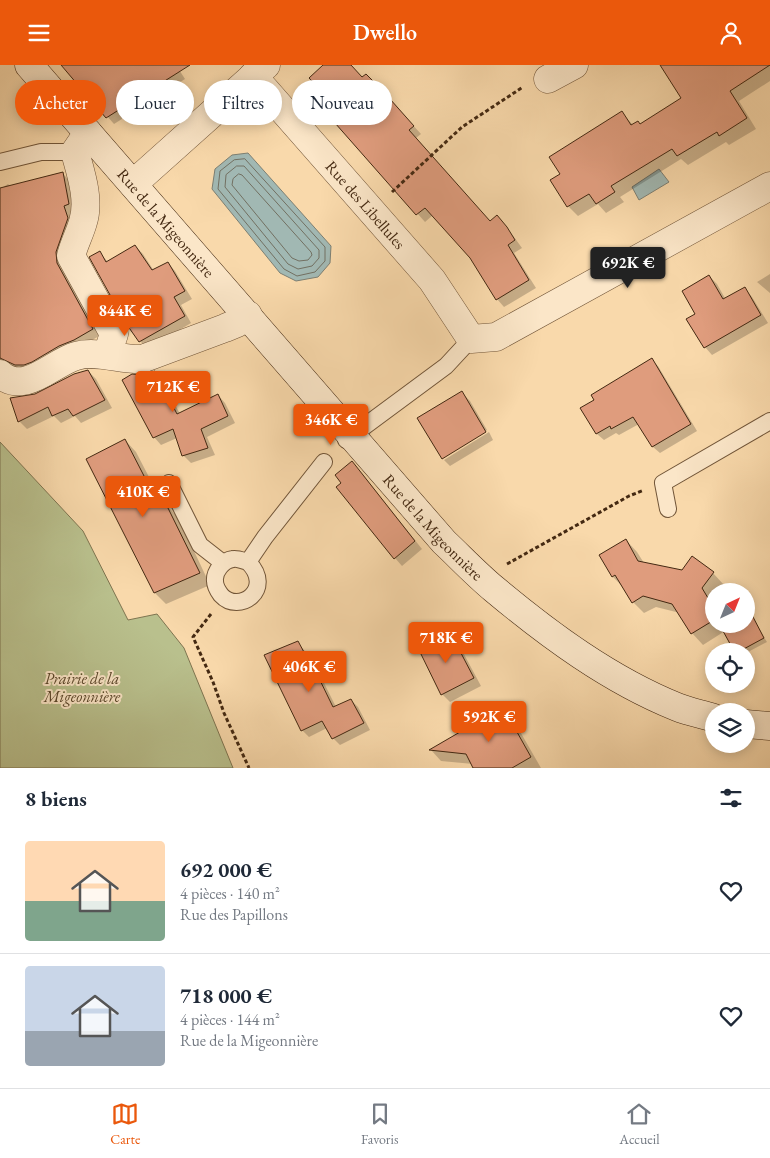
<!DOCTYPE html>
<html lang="fr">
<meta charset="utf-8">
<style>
:root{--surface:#fff;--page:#f2f2f3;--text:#1f2937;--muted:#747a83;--line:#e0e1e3;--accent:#ea580c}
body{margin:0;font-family:"EB Garamond",serif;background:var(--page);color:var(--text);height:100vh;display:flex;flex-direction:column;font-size:19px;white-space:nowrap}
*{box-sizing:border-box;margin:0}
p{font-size:16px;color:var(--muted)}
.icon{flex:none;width:28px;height:28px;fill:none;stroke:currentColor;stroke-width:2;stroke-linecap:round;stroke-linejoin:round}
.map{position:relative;height:703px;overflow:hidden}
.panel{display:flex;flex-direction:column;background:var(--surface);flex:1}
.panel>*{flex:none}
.guide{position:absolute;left:15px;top:15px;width:500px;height:45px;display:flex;gap:10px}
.needle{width:32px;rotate:43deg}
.tools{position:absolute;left:705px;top:518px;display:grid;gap:10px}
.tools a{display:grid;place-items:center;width:50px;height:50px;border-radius:50%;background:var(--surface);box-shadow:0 2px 12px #0003;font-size:25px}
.price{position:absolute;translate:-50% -42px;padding:0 11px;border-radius:5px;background:var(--accent);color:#fff;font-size:16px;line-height:32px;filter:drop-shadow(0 1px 2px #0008)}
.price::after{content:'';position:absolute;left:50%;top:30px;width:15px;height:11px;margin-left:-8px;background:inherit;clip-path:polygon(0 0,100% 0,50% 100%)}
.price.on{background:#222;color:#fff}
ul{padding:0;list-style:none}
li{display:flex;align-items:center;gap:15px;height:125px;padding:0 25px}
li+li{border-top:1px solid var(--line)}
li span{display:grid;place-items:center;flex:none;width:140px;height:100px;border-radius:5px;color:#555}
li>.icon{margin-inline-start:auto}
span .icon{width:60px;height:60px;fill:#fffc;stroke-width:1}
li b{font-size:21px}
h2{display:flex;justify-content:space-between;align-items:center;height:60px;padding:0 25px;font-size:21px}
.pill{padding:0 18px;border-radius:22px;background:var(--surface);box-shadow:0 2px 12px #0003;font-size:18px;line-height:45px}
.pill.on{background:var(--accent);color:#fff}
header{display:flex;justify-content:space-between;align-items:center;height:65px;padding:0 25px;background:var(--accent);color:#fff;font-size:22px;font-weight:600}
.menu{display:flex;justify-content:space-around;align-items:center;height:70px;border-top:1px solid var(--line);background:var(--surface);font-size:14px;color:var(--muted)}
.menu a{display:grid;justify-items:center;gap:2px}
.menu .on{color:var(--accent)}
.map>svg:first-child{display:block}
.green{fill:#b9c08d;stroke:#7e7450}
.water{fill:#a1b8b3;stroke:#7c7f73}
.shadow{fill:#0003}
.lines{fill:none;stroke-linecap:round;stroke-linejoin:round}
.shore{stroke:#727062;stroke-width:1}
.building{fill:#df9c7d;stroke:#442912}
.lane-casing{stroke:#715538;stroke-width:18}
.street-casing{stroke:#715538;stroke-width:29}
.secondary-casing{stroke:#442912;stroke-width:29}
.path{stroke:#442912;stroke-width:3;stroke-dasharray:4 2.5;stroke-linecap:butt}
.lane{stroke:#fbe6c8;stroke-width:16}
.street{stroke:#fbe6c8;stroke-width:28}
.secondary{stroke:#fbe6c8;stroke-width:28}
.labels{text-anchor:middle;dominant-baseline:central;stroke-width:4;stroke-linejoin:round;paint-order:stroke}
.street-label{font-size:16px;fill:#442912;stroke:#fbe6c8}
.park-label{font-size:16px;font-style:italic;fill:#5b472b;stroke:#fbe6c8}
</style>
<header><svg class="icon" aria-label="menu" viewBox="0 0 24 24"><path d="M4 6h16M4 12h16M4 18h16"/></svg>Dwello<svg class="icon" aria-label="person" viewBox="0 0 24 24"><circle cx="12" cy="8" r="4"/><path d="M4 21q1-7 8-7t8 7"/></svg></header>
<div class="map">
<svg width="770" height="703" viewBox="0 0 770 703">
<rect width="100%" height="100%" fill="#f9d9ab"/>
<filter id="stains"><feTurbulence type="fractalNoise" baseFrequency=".004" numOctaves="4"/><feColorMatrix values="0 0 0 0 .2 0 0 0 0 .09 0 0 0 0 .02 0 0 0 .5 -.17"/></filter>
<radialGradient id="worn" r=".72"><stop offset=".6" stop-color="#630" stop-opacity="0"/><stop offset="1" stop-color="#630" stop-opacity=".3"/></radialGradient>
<!-- green -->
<path class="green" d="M0,377L83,466L128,555L157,549L184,583L233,703H0Z"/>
<!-- water -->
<path class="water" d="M248,88L331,181L330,198L318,212L296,216L280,208L212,124L215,104L232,90Z
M659,104L669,117L639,135L632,122Z"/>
<!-- shadow -->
<path class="shadow" d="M62,0H176L185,14L114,59Z
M324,0H350L362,13L389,34L421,69L416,73L490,157L504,159L514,172L522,183L514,188L536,223L504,242L497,234L471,192L433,150L425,157L337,58L346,50Z
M663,0H770V16L739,36L756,64L729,80L726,77L688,100L681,94L620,132L624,137L606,148L598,139L578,151L568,141L552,115L562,109L622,48L633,60H641L683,34Z
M63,109L70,116L76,146L70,148L74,161L64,206L99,271L81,282L23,306L16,302L6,300L0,295V124L8,119L11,122Z
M135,181L143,189L154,206L168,198L175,206L192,234L181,240L191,258L148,284L140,276L99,187L108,197Z
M770,209V228L757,217Z
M709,211L717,219L726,235L745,224L752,232L768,258L712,290L705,282L697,249Z
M651,295L658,301L697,366L660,388L653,382L639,359L619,370L616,368L604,375L597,369L582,344Z
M88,306L96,314L112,343L81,358L75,351L61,358L54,351L27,364L19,356L35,330Z
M154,307L162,315L180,349L218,330L225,338L235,358L207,372L215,390L191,398L183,390L177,373L161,380L154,372L142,311Z
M462,328L470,336L487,365L443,392V394L419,354Z
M489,367L493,375L450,401L444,395Z
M125,375L136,387L164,441L166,440L178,452L210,520L166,539L155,528Z
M359,405L422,484L402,501L395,493Z
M626,475L637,487L644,498L683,506L713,508L724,520L720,526H714V559H727L730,564L739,559H746L751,552L767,577L746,588V586H736L725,566L703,580L692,568L680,548L656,542L644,548L633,537L625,524L613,512Z
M450,570L458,578L481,621L450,637L442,629Z
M297,578L304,585L317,607L321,612L336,642L351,635L358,642L370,665L340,680L333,673L327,663L309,672L302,665Z
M503,644L514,656L541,703H475L473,699L441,696L431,685Z"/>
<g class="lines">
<!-- shore -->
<path class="shore" d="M245,94L325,182V196L315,207L297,211L284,204L218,124L220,106L234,95Z
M237,101H244L319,185V193L312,201L298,204L288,199L225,122L226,110Z
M239,109L242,110L311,187L312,190L308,195L299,196L292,193L232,120L233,114Z"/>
</g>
<!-- building -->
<path class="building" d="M61,0H190L106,53Z
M323,0H351L362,12L366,9L382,25L414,61L409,65L490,156L497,150L507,162L515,175L508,180L529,215L496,235L470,193L425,143L416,150L335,58L344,50L309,13Z
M660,0H770L730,26L747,53L719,71L717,67L677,91L672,84L611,121L615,127L596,139L589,129L567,142L550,115L560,109L549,92L622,46L631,60L638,56L640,59L681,33Z
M63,107L69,139L64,141L68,153L56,187L57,198L93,264L74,275L59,281L32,297L24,300H15L0,293V123Z
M135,180L152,205L168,197L185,226L174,232L185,251L139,277L125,257L89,192L100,186L106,197Z
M709,210L723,234L745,222L761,250L704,283L686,254L695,249L682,226Z
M652,293L691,359L652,382L633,352L611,364L610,361L596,369L580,343L594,335L591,330Z
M88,305L105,335L73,351L68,344L52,351L48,342L18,357L10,333L35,329L74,309Z
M155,306L177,349L218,329L228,351L201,364L208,383L182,391L173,364L153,373L122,315L132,309L142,310Z
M462,326L486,367L442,394L417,353Z
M125,374L160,442L166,439L200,508L154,528L86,394Z
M352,396L415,476L394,494L336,422L341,418L335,410Z
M626,474L638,496L682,505L692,491L714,507L702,523L714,543V555L691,569L672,539L643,531L632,538L615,510L612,512L599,490Z
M752,550L764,573L740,586H734L723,566L736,559H746V553Z
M451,569L474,613L441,630L419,585Z
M298,576L313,604L314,603L333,642L351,634L364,658L332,674L322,656L301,666L264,590Z
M503,642L531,692L512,703H473L466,689L429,685Z"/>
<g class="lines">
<!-- lane casing -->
<g class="lane-casing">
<path id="lane" d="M0,97L41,87H75
M346,375L446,301L471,274
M169,418L200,480L223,498
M668,444L663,418L770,356
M248,497C275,524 239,550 221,530C218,526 215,522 215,516C214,507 223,495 233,494C237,493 244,496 248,497L265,472L324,397"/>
</g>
<!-- street casing -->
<g class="street-casing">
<g id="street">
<path id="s1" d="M253,11L432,215L471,274L496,272L770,121"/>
<path d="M548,14L574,0"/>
<path d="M88,68L75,87C81,109 90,135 83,157C80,168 74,179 71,191L114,269L107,290"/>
<path d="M133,119L266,0"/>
<path d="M0,309C25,331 52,298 76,291C96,285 121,295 142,294L225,263L237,258L248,250"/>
</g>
</g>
<!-- secondary casing -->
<g class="secondary-casing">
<g id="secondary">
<path id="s2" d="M29,0L444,477C460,492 476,509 494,524C549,570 610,615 677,642C689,647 702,649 714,653"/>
<path d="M746,659L770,661"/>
</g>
</g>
<!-- path -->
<path class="path" d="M392,127L462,62L523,22
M507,499L629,431L644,425
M211,549L193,572L213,617L224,648L249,703"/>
<!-- lane -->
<use href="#lane" class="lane"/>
<!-- street -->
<use href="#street" class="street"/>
<!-- secondary -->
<use href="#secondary" class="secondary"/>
</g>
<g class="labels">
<!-- street labels -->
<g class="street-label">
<text stroke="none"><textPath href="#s1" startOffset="171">Rue des Libellules</textPath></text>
<text stroke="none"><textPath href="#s2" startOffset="209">Rue de la Migeonnière</textPath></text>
<text stroke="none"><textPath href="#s2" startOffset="614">Rue de la Migeonnière</textPath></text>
</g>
<!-- park labels -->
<g class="park-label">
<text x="82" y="613">Prairie de la<tspan x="82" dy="18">Migeonnière</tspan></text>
</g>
</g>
<rect width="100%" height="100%" filter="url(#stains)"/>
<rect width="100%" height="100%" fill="url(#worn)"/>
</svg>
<div class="tools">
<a><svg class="needle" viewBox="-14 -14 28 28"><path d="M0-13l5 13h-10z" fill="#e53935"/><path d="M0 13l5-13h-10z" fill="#747a83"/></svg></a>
<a><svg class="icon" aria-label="locate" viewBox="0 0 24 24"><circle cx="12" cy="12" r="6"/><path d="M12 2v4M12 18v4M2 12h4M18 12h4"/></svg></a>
<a><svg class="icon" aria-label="layers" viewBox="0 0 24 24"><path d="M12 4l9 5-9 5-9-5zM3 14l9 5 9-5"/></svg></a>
</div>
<b class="price on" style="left:628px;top:224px">692K €</b>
<b class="price" style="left:125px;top:272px">844K €</b>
<b class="price" style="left:173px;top:348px">712K €</b>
<b class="price" style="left:331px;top:381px">346K €</b>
<b class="price" style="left:143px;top:453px">410K €</b>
<b class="price" style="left:446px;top:599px">718K €</b>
<b class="price" style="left:309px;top:628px">406K €</b>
<b class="price" style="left:489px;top:678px">592K €</b>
<div class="guide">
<a class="pill on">Acheter</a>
<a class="pill">Louer</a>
<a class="pill">Filtres</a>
<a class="pill">Nouveau</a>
</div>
</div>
<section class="panel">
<h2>8 biens<svg class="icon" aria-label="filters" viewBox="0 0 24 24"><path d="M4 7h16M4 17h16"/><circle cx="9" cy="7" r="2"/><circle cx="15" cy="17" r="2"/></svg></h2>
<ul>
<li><span style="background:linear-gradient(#ffd9b3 60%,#7fa58c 0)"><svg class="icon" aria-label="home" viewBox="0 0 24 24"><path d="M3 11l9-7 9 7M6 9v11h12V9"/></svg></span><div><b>692 000 €</b><p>4 pièces · 140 m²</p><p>Rue des Papillons</p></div><svg class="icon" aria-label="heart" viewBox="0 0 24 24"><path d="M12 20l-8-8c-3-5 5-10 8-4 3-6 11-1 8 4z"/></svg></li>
<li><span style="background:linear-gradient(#c9d6e8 65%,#9aa5b1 0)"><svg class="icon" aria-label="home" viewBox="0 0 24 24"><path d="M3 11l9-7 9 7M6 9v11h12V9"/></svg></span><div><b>718 000 €</b><p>4 pièces · 144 m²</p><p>Rue de la Migeonnière</p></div><svg class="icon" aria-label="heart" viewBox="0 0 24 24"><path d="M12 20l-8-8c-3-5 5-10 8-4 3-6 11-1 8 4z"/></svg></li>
</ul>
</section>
<nav class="menu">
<a class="on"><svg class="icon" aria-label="map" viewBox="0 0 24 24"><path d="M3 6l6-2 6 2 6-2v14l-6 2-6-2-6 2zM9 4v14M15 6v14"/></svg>Carte</a>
<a><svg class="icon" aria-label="saved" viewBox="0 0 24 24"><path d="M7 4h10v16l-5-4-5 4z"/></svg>Favoris</a>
<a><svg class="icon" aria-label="home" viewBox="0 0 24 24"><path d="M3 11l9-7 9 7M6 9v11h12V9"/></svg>Accueil</a>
</nav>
